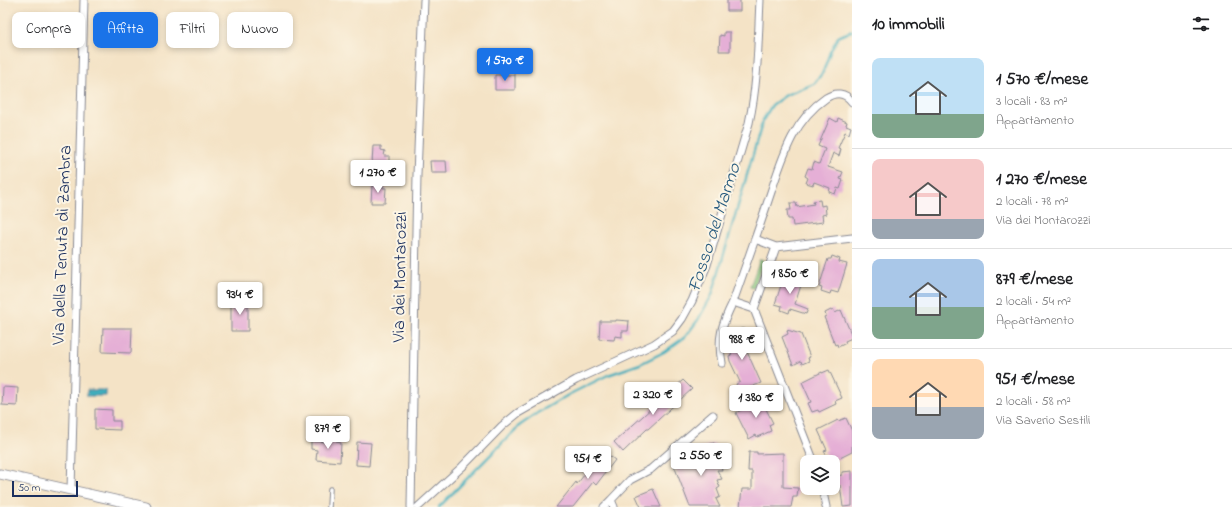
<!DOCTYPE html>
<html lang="it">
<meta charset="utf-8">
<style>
:root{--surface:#fff;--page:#f2f2f2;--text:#202124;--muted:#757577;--line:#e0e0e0;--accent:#1a73e8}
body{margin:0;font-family:"Indie Flower",sans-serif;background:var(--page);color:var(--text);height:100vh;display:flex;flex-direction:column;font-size:15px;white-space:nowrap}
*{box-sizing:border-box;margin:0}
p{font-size:13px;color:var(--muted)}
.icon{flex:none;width:22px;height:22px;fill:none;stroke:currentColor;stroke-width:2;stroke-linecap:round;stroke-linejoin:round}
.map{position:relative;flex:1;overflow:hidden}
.panel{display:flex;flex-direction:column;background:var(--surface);width:380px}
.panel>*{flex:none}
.guide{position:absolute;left:12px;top:12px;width:380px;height:36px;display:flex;gap:8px}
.fabs{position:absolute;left:800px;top:455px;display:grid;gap:8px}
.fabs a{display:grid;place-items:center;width:40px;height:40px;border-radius:8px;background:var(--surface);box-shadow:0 2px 6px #0003;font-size:20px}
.scale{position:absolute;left:12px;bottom:10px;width:66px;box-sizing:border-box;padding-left:4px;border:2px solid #1b2f5e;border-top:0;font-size:11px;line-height:14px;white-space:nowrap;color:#1b2f5e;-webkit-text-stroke:3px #fcf5e5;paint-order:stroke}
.price{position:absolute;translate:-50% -34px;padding:0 9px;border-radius:4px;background:#fff;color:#222;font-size:13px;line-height:26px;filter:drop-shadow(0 1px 2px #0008)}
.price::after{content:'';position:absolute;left:50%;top:24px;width:12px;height:9px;margin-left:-6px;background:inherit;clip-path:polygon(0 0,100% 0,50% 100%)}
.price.on{background:var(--accent);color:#fff}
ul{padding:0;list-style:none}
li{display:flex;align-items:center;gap:12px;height:100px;padding:0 20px}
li+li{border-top:1px solid var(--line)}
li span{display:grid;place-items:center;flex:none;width:112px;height:80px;border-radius:8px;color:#555}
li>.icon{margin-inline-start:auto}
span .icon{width:48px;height:48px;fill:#fffc;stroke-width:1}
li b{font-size:17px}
h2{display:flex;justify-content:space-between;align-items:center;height:48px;padding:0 20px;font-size:17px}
.chip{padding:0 14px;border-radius:8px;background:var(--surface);box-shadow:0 2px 6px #0003;font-size:14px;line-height:36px}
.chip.on{background:var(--accent);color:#fff}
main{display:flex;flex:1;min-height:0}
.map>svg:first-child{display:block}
.green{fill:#97d286;stroke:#598072}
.water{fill:#3faebd;stroke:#2d6e8e}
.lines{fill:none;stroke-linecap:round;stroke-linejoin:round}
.stream{stroke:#3faebd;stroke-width:2.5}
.building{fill:#e5afd6}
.service-casing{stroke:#888992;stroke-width:5.5}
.minor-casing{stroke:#888992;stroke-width:9}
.tertiary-casing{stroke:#888992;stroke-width:11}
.service{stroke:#fff;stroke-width:3.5}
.minor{stroke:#fff;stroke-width:7}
.tertiary{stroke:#fff;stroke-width:9}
.labels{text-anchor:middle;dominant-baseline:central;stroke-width:4;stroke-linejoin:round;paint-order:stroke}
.street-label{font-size:18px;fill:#1b2f5e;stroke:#fcf5e5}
.water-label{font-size:19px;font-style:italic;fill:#285b7f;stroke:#fcf5e5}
</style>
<main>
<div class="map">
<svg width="852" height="507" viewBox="0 0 852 507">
<rect width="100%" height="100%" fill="#fcf5e5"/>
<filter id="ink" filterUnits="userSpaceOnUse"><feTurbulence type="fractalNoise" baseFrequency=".025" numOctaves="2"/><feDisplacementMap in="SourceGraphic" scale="8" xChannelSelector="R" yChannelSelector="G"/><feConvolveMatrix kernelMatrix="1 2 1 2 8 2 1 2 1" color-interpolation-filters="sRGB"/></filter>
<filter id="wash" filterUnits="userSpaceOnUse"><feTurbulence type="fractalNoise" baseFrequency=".012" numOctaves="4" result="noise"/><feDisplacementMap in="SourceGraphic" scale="16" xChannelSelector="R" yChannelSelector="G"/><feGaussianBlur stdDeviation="0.9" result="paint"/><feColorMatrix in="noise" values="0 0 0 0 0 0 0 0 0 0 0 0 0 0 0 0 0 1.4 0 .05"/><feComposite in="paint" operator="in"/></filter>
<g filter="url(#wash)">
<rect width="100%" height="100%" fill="#f4e3c6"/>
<!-- green -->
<path class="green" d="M760,259L763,260L754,288L750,287Z"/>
<!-- water -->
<path class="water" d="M87,390H106V396H87Z"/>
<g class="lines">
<!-- stream -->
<path class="stream" d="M439,507L519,426L539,412L570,394L608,375L640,364L664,352L685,337L698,320L712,295L763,120L772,105L786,95L814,84L823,72L830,52L838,37L852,31"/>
</g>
<g id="blocks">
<!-- building -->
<path class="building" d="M727,0H740V11H727Z
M724,32H730V51H719L720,35L724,36Z
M495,75H515V90H495Z
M830,118L837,122L838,118L847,122L846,125L851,127L849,134L845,132L838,148L841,149L839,156L833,153L828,167L843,172L840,179L843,180L840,189L837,188L835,194L829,192L830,188L814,182L813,185L806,183L808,178L805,176L808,168L812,169L814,162L819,164L825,149L818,146Z
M373,146H381V150L385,151L384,156H389V166L372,164Z
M430,161H446L447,173H431Z
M372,185H383V188H386L385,203H371Z
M820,200L821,206L825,205L826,214L822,215L823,222L793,226L792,219H788L787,210H791L790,203H796L797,207L814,204L813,201Z
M832,256L840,259L839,262L847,264L838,293L831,291L830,294L821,291L822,288L819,287L828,259H831Z
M784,276L791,278L792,276L800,278L799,281L802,282L795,304L808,309L806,314L790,309L789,313L781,310L782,306L775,304Z
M231,301H248V331H231Z
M833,309L835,313L841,310L852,336V338L845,341L846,343L838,347L837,344L835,345L824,317L826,316L825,313Z
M616,320L629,321L628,331H622V337L615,336L614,340L599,339L600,321H616Z
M103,328H132L131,353L102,352Z
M743,328L748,341L744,343V345L761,383L743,390V389L739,390L736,384L740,382L730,361L729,356L732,355L727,342L736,331Z
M787,330L801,334L810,357L808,358L809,361L802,364L801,361L793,365L782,337L788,334Z
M829,370L842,398L835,401L836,404L819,412L818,410L812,412L808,403L811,402L802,382L822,372V373Z
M683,380L692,389L648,429H647L623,452L614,442Z
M3,387L18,388L17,406L2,405Z
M767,398L771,407L766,409L773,423L769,425L771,431L757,437L756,435L749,439L736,413L743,409L742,408L758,400L759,402Z
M95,409L112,410V421H120V430L95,429Z
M846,418L852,431V452L836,460L835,458L829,460L824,451L827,450L818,430L838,420V421Z
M330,434L337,435V442L341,443L340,462L316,460L317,450L311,449V441L329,442Z
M357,442L371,443L369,466L356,465Z
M714,443L723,459L719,460L722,470H717L722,479L717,480L720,487L717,489L720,497L716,499L720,507H690L673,463L699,452L698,449Z
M603,451L615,460L596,485L593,482L573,507H556L576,482L577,484Z
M749,452H757V454L783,453V487L798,488L797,497H793L791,507H740L742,489H752V471H748Z
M852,471V506L843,507L840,485L837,486L836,476L842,475V472Z
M653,489L661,507H641L636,496Z"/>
</g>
</g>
<g filter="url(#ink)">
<use href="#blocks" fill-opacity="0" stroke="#888992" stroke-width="1"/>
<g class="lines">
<!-- service casing -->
<g class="service-casing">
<path id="service" d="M329,507L330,489"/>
</g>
<!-- minor casing -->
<g class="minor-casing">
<path id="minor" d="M755,239C761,222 767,204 773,186C784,153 795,119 826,98C835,92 845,92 852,102
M776,247L754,309L733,302L755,239L776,247L852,238
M754,309L814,462
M722,363C717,338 722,324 733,302
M822,488L826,507
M71,490L84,0
M411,507L417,175L424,0
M418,507L462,467L502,426L518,413L576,380L654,344L673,331L682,319L692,301L707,265L749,123C758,83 758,41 760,0
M604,507L611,500
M614,507L611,500L630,480L651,469L713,415"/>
</g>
<!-- tertiary casing -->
<g class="tertiary-casing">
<path id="tertiary" d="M0,474L146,507"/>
</g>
<!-- service -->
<use href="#service" class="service"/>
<!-- minor -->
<use href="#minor" class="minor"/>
<!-- tertiary -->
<use href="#tertiary" class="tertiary"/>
</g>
</g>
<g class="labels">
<!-- street labels -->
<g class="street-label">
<text transform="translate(63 245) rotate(-88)">Via della Tenuta di Zambra</text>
<text transform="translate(401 277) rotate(-89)">Via dei Montarozzi</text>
</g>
<!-- water labels -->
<g class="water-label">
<text transform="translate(715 228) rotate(-72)">Fosso del Marmo</text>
</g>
</g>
</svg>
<div class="fabs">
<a><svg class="icon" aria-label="layers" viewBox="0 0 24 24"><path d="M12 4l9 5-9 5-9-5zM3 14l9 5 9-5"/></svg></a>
</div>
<div class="scale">50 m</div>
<b class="price on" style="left:505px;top:82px">1 570 €</b>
<b class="price" style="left:378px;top:194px">1 270 €</b>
<b class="price" style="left:790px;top:295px">1 850 €</b>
<b class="price" style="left:240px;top:316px">934 €</b>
<b class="price" style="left:742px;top:361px">988 €</b>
<b class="price" style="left:653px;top:416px">2 320 €</b>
<b class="price" style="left:756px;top:419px">1 380 €</b>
<b class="price" style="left:328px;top:450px">879 €</b>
<b class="price" style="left:701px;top:477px">2 550 €</b>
<b class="price" style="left:588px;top:480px">951 €</b>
<div class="guide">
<a class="chip">Compra</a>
<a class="chip on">Affitta</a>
<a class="chip">Filtri</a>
<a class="chip">Nuovo</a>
</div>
</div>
<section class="panel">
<h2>10 immobili<svg class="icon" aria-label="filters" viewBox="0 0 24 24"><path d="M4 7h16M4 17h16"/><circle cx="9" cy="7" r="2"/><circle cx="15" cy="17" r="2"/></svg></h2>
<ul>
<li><span style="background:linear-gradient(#bfe0f5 70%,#7fa58c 0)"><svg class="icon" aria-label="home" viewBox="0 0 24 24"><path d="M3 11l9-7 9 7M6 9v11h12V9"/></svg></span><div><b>1 570 €/mese</b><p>3 locali · 83 m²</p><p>Appartamento</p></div></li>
<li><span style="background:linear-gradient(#f6c9c9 75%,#9aa5b1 0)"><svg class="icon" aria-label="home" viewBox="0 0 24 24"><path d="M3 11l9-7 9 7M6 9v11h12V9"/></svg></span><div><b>1 270 €/mese</b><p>2 locali · 78 m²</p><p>Via dei Montarozzi</p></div></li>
<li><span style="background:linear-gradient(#a9c7e8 60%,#7fa58c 0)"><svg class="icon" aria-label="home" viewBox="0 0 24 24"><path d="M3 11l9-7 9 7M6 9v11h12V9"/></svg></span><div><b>879 €/mese</b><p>2 locali · 54 m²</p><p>Appartamento</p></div></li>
<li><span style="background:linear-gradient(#ffd9b3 60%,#9aa5b1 0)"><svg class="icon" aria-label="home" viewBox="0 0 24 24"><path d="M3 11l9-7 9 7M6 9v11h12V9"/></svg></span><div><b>951 €/mese</b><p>2 locali · 58 m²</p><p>Via Saverio Sestili</p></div></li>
</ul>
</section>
</main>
